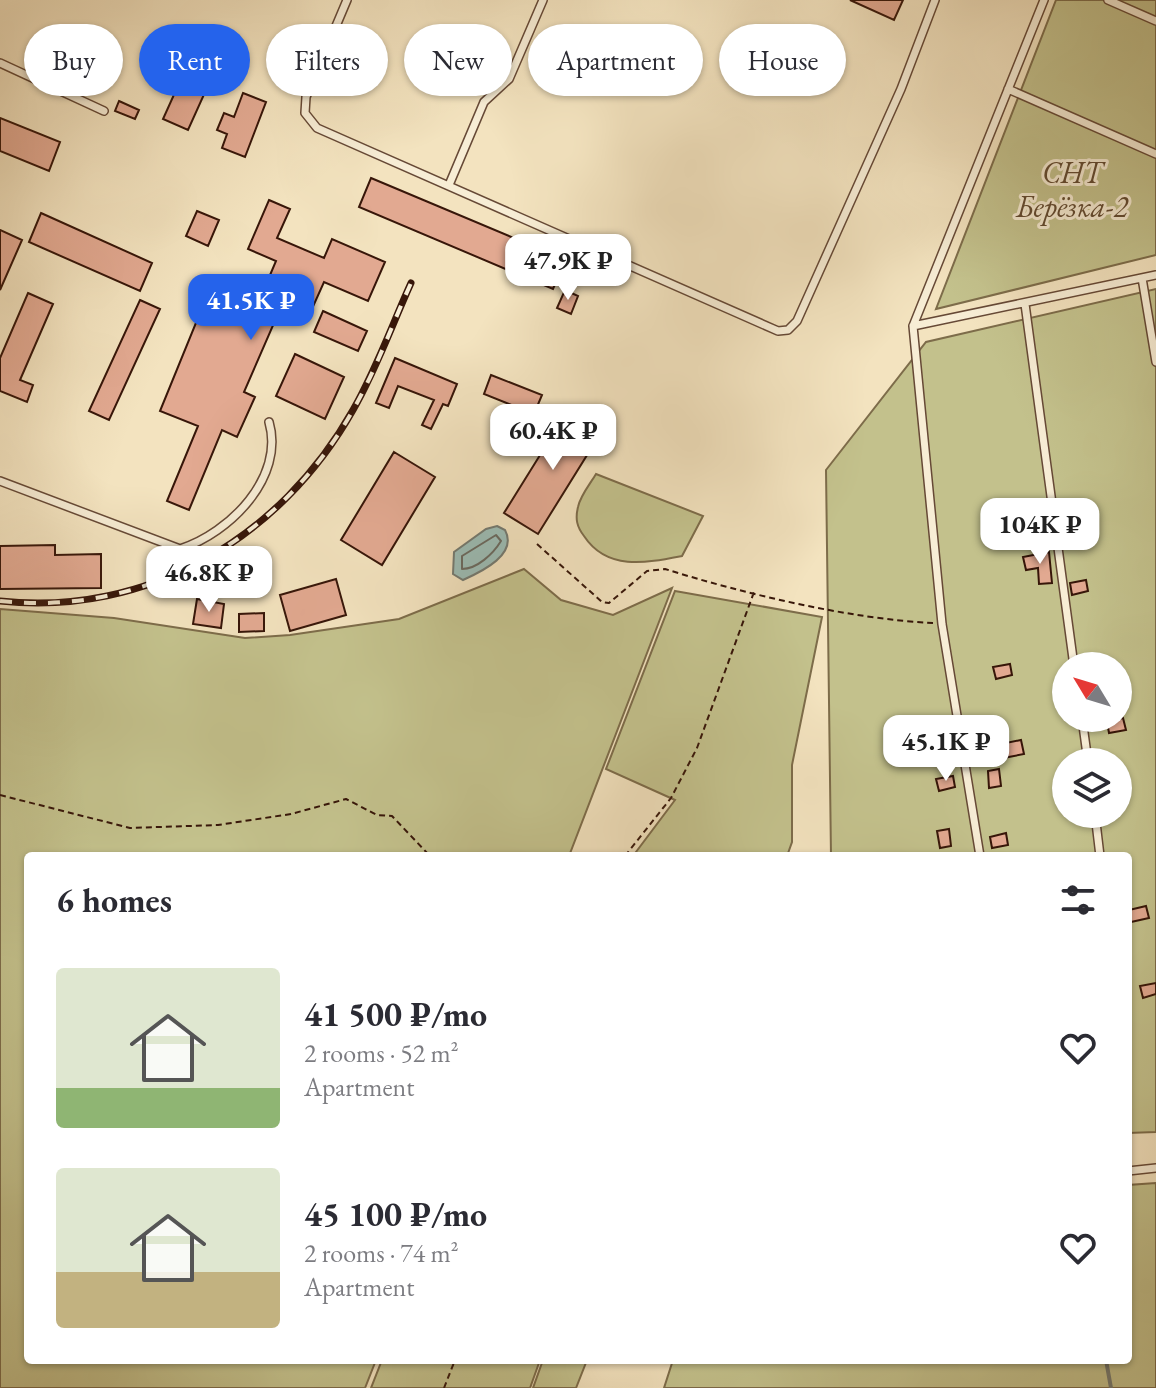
<!DOCTYPE html>
<meta charset="utf-8">
<style>
:root{--surface:#fff;--page:#f7f7f7;--text:#2b2b33;--muted:#7c7c81;--accent:#2563eb}
body{margin:0;font-family:"EB Garamond",serif;background:var(--page);color:var(--text);height:100vh;display:flex;flex-direction:column;font-size:30px;white-space:nowrap}
*{box-sizing:border-box;margin:0}
p{font-size:26px;color:var(--muted)}
.icon{flex:none;width:44px;height:44px;fill:none;stroke:currentColor;stroke-width:2;stroke-linecap:round;stroke-linejoin:round}
.map{position:relative;flex:1;overflow:hidden}
.details{position:absolute;left:24px;top:852px;width:1108px;height:512px;display:flex;flex-direction:column;background:var(--surface);border-radius:8px;box-shadow:0 2px 6px #0004}
.details>*{flex:none}
.hud{position:absolute;left:24px;top:24px;width:1108px;height:72px;display:flex;gap:16px}
.needle{width:52px;rotate:308deg}
.fabs{position:absolute;left:1052px;top:652px;display:grid;gap:16px}
.fabs a{display:grid;place-items:center;width:80px;height:80px;border-radius:50%;background:var(--surface);box-shadow:0 2px 6px #0004;font-size:40px}
.price{position:absolute;translate:-50% -68px;padding:0 18px;border-radius:16px;background:#fff;color:#222;font-size:26px;line-height:52px;filter:drop-shadow(0 2px 4px #0008)}
.price::after{content:'';position:absolute;left:50%;top:48px;width:24px;height:18px;margin-left:-12px;background:inherit;clip-path:polygon(0 0,100% 0,50% 100%)}
.price.selected{background:var(--accent);color:#fff}
ul{padding:0;list-style:none}
li{display:flex;align-items:center;gap:24px;height:200px;padding:0 32px}
li span{display:grid;place-items:center;flex:none;width:224px;height:160px;border-radius:8px;color:#555}
li>.icon{margin-inline-start:auto}
span .icon{width:96px;height:96px;fill:#fffc;stroke-width:1}
li b{font-size:34px}
h2{display:flex;justify-content:space-between;align-items:center;height:96px;padding:0 32px;font-size:34px}
.chip{padding:0 28px;border-radius:36px;background:var(--surface);box-shadow:0 2px 6px #0004;font-size:28px;line-height:72px}
.chip.selected{background:var(--accent);color:#fff}
.map>svg:first-child{display:block}
.green{fill:#c3c18c;stroke:#7d6c4a;stroke-width:2;fill-rule:evenodd}
.water{fill:#9cbdb6;stroke:#747a71;stroke-width:2}
.lines{fill:none;stroke-linecap:round;stroke-linejoin:round}
.shore{stroke:#6a6a60;stroke-width:2}
.stream{stroke:#747a71;stroke-width:4}
.building{fill:#e2a991;stroke:#371609;stroke-width:2}
.lane-casing{stroke:#664936;stroke-width:10}
.path{stroke:#371609;stroke-width:2;stroke-dasharray:6 4;stroke-linecap:butt}
.lane{stroke:#f7edd5;stroke-width:7}
.rail-casing{stroke:#371609;stroke-width:7}
.rail{stroke:#f7edd5;stroke-width:4;stroke-dasharray:12;stroke-linecap:butt}
.labels{text-anchor:middle;dominant-baseline:central;stroke-width:6;stroke-linejoin:round;paint-order:stroke}
.park-label{font-size:30px;font-style:italic;fill:#614930;stroke:#f7edd5}
</style>
<div class="map">
<svg width="1156" height="1388" viewBox="0 0 1156 1388">
<rect width="100%" height="100%" fill="#f3e3bf"/>
<filter id="stains"><feTurbulence type="fractalNoise" baseFrequency=".0025" numOctaves="4"/><feColorMatrix values="0 0 0 0 .2 0 0 0 0 .09 0 0 0 0 .02 0 0 0 .5 -.17"/></filter>
<radialGradient id="worn" r=".72"><stop offset=".6" stop-color="#630" stop-opacity="0"/><stop offset="1" stop-color="#630" stop-opacity=".3"/></radialGradient>
<!-- green -->
<path class="green" d="M1056,0H1156V255L936,309Z
M1156,289V1132L1128,1133V856H831L826,470L926,342ZM1066,666H1118V718H1066ZM1066,762H1118V814H1066Z
M596,474L703,516L682,556C646,563 607,571 584,536C577,527 575,519 578,507C580,496 590,484 596,474Z
M524,569L561,600L613,615L672,588L569,856H28V1360H376L365,1388H0V609L114,618L245,638L290,635L399,619Z
M675,591L822,617L792,765V842L787,856H633L675,800L606,769Z
M1156,1183V1388H664L673,1360H1128V1185Z
M382,1360H540L530,1388H371Z
M543,1360H587L576,1388H533Z"/>
<!-- water -->
<path class="water" d="M497,526L505,530C518,554 483,571 463,580L453,574L454,552L486,529Z"/>
<g class="lines">
<!-- shore -->
<path class="shore" d="M496,535L501,541C493,554 477,569 462,569V556Z"/>
<!-- stream -->
<path class="stream" d="M1106,1360L1111,1388"/>
</g>
<!-- building -->
<path class="building" d="M850,0H903L894,20Z
M195,48L220,59L188,130L163,119Z
M280,58L292,63L284,80L273,75Z
M243,93L266,102L245,157L222,148L227,134L217,130L224,113L234,117Z
M119,101L139,110L135,119L115,111Z
M0,118L60,142L49,171L0,151Z
M371,178L566,260L553,289L359,207Z
M269,200L290,209L277,238L324,258L332,239L385,262L368,301L324,282L311,311L284,300L244,392L255,397L237,437L222,430L189,510L167,501L198,426L160,411L202,308L248,327L276,261L248,249Z
M197,211L219,220L208,246L186,236Z
M41,213L152,263L140,291L29,242Z
M0,230L22,240L0,290Z
M565,290L578,296L571,314L557,308Z
M28,293L53,304L20,380L33,385L27,402L0,391V358Z
M140,300L160,309L109,420L89,411Z
M323,311L367,331L358,351L314,332Z
M295,354L344,377L325,419L276,396Z
M395,358L457,384L448,406L443,404L431,429L422,425L434,400L398,386L389,408L376,403Z
M491,375L542,395L534,414L484,394Z
M568,410L602,431L538,534L504,513Z
M394,452L435,477L382,565L341,540Z
M55,545V555L101,554V588L0,589V546Z
M1049,552L1052,583L1039,584L1038,568L1026,570L1023,557Z
M336,579L346,615L290,631L280,595Z
M1086,580L1088,591L1072,595L1070,583Z
M197,599L224,604L221,628L193,624Z
M264,613V631L239,632V614Z
M1010,664L1012,675L996,679L993,667Z
M1123,718L1126,730L1109,733L1107,722Z
M1021,740L1024,754L998,759L996,745Z
M999,769L1001,786L989,788L988,771Z
M953,776L955,787L939,791L936,779Z
M949,829L951,846L940,848L937,831Z
M1006,833L1008,845L992,848L990,837Z
M1146,906L1149,918L1131,922L1129,910Z
M1156,983V994L1143,998L1140,986Z"/>
<g class="lines">
<!-- lane casing -->
<g class="lane-casing">
<path id="lane" d="M347,0L306,97L305,113L317,128L778,331L788,330L797,321L901,89L935,0
M1108,0L1156,21
M0,63L104,111
M1008,89L1156,154
M449,185L484,102L509,79L543,0
M1142,278L1156,362
M1025,304L1074,666
M913,326L1156,275
M0,481L180,549C230,533 285,477 269,422
M1082,718L1088,762
M1095,814L1100,856
M980,856L942,624L913,326L1044,0
M1128,1171L1156,1168"/>
</g>
<!-- path -->
<path class="path" d="M537,544L602,602L609,603L647,571L665,569C745,594 850,619 933,623
M0,795L130,828L218,825L291,814L346,799L377,815L392,816L430,856
M625,856L671,798L697,748L754,592
M444,1388L455,1360"/>
<!-- lane -->
<use href="#lane" class="lane"/>
<!-- rail casing -->
<g class="rail-casing">
<path id="rail" d="M0,601C147,617 281,538 353,410C376,370 392,325 411,283"/>
</g>
<!-- rail -->
<use href="#rail" class="rail"/>
</g>
<g class="labels">
<!-- park labels -->
<g class="park-label">
<text x="1072" y="172">СНТ<tspan x="1072" dy="34">Берёзка-2</tspan></text>
</g>
</g>
<rect width="100%" height="100%" filter="url(#stains)"/>
<rect width="100%" height="100%" fill="url(#worn)"/>
</svg>
<div class="fabs">
<a><svg class="needle" viewBox="-14 -14 28 28"><path d="M0-13l5 13h-10z" fill="#e53935"/><path d="M0 13l5-13h-10z" fill="#7c7c81"/></svg></a>
<a><svg class="icon" aria-label="layers" viewBox="0 0 24 24"><path d="M12 4l9 5-9 5-9-5zM3 14l9 5 9-5"/></svg></a>
</div>
<b class="price" style="left:568px;top:302px">47.9K ₽</b>
<b class="price selected" style="left:251px;top:342px">41.5K ₽</b>
<b class="price" style="left:553px;top:472px">60.4K ₽</b>
<b class="price" style="left:1040px;top:566px">104K ₽</b>
<b class="price" style="left:209px;top:614px">46.8K ₽</b>
<b class="price" style="left:946px;top:783px">45.1K ₽</b>
<div class="hud">
<a class="chip">Buy</a>
<a class="chip selected">Rent</a>
<a class="chip">Filters</a>
<a class="chip">New</a>
<a class="chip">Apartment</a>
<a class="chip">House</a>
</div>
<section class="details">
<h2>6 homes<svg class="icon" aria-label="filters" viewBox="0 0 24 24"><path d="M4 7h16M4 17h16"/><circle cx="9" cy="7" r="2"/><circle cx="15" cy="17" r="2"/></svg></h2>
<ul>
<li><span style="background:linear-gradient(#dfe7d0 75%,#8fb573 0)"><svg class="icon" aria-label="home" viewBox="0 0 24 24"><path d="M3 11l9-7 9 7M6 9v11h12V9"/></svg></span><div><b>41 500 ₽/mo</b><p>2 rooms · 52 m²</p><p>Apartment</p></div><svg class="icon" aria-label="heart" viewBox="0 0 24 24"><path d="M12 20l-8-8c-3-5 5-10 8-4 3-6 11-1 8 4z"/></svg></li>
<li><span style="background:linear-gradient(#dfe7d0 65%,#c2b280 0)"><svg class="icon" aria-label="home" viewBox="0 0 24 24"><path d="M3 11l9-7 9 7M6 9v11h12V9"/></svg></span><div><b>45 100 ₽/mo</b><p>2 rooms · 74 m²</p><p>Apartment</p></div><svg class="icon" aria-label="heart" viewBox="0 0 24 24"><path d="M12 20l-8-8c-3-5 5-10 8-4 3-6 11-1 8 4z"/></svg></li>
</ul>
</section>
</div>
